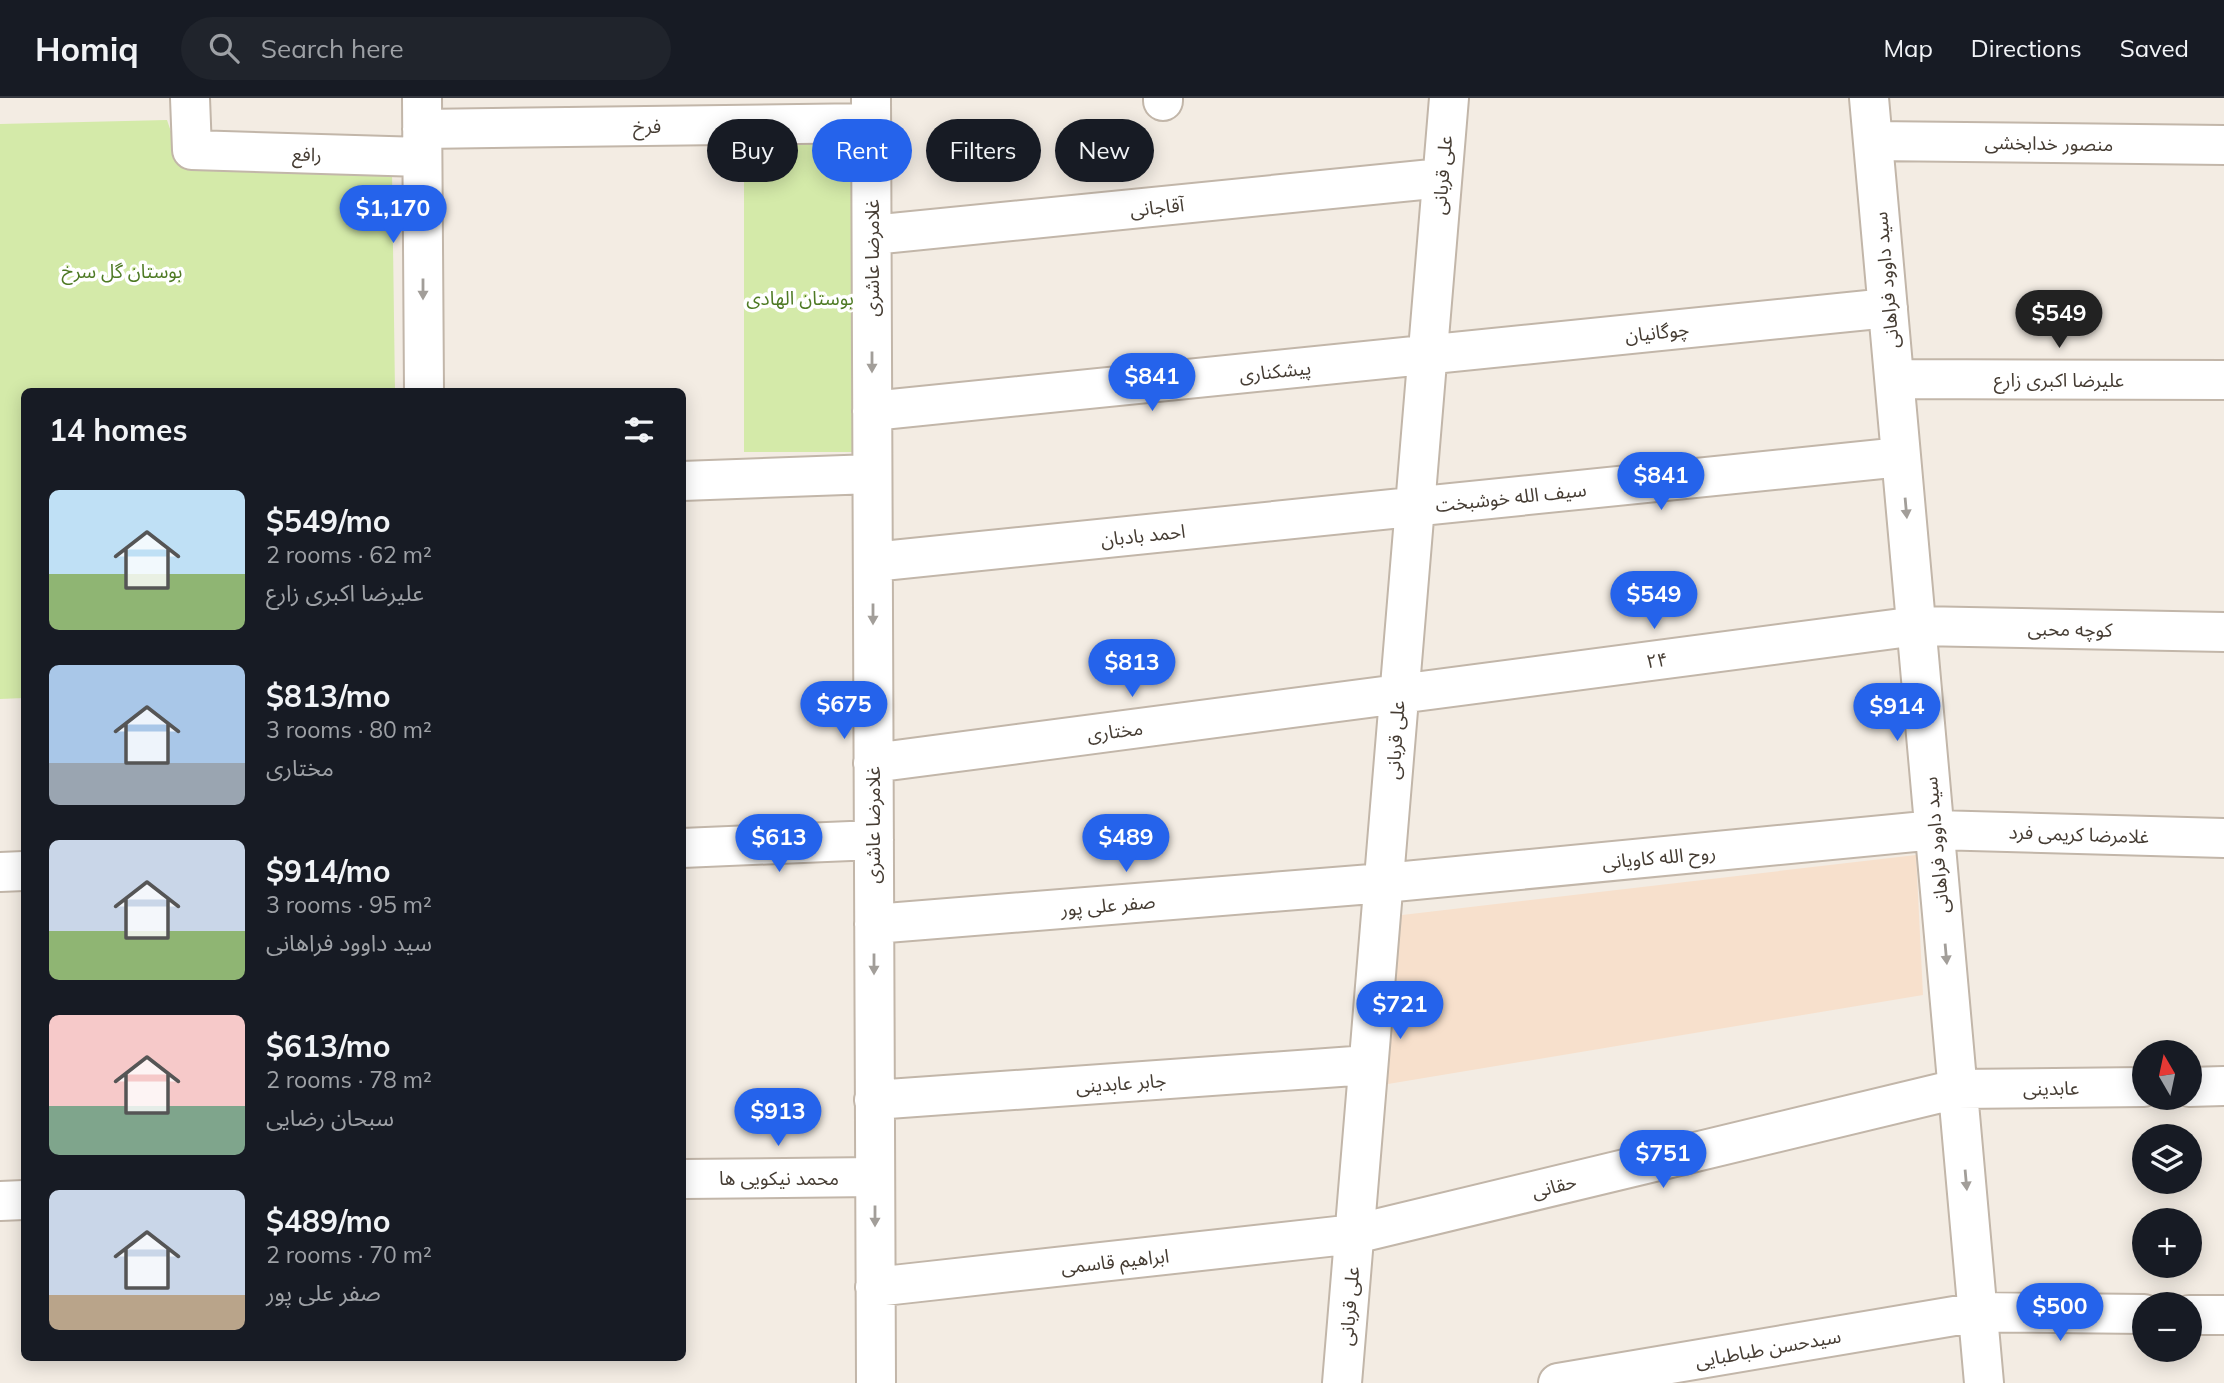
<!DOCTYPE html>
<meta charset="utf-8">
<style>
:root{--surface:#171b24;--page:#20242c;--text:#f1f3f6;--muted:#9ea1a6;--line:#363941;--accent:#2563eb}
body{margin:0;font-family:Mulish,"Noto Sans Arabic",sans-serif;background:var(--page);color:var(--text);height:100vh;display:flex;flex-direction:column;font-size:26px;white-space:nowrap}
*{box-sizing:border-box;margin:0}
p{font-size:23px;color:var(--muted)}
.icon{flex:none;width:38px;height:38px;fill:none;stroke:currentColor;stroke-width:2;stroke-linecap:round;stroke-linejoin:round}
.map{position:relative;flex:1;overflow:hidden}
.side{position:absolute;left:21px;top:290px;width:665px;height:973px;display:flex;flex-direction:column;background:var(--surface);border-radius:10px;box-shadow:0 4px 18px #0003}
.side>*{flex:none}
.top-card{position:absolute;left:707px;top:21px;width:665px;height:63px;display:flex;gap:14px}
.needle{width:46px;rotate:351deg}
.tools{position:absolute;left:2132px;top:942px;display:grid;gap:14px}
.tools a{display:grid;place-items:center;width:70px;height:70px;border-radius:50%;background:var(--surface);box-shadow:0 4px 18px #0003;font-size:35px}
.price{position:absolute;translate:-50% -60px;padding:0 16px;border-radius:24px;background:var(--accent);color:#fff;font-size:23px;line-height:46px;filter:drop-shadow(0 2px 4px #0008)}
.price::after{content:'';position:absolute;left:50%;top:42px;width:21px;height:16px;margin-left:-10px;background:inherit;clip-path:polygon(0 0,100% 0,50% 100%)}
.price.selected{background:#222;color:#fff}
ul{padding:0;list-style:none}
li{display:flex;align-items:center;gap:21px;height:175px;padding:0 28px}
li span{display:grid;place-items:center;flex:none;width:196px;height:140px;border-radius:10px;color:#555}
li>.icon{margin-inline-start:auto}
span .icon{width:84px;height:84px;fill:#fffc;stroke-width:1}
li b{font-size:30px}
h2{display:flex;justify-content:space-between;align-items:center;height:84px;padding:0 28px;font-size:30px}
.chip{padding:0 24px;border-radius:32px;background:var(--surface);box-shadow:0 4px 18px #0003;font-size:24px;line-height:63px}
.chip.selected{background:var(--accent);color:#fff}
header{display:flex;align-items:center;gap:42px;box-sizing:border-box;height:98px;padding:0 35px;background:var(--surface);border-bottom:2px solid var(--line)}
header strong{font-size:33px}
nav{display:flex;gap:38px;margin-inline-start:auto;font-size:24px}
.search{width:490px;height:63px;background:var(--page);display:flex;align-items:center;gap:18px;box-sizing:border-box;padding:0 24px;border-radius:38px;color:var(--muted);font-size:26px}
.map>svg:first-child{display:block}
.commercial{fill:#f7e0cc}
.green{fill:#d4eaa9}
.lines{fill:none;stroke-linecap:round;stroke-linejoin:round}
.minor-casing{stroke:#c2b6a9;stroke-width:42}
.minor{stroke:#fff;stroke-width:38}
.oneway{fill:#a29e99}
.labels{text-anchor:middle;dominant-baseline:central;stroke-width:7;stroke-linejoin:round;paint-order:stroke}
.street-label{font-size:19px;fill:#453c33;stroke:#fff}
.park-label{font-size:19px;fill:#4e7a24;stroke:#fff}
</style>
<header>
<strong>Homiq</strong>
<div class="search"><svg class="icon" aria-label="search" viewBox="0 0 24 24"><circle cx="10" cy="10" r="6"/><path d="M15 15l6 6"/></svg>Search here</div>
<nav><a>Map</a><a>Directions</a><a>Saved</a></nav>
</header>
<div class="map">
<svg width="2224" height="1285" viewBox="0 0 2224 1285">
<rect width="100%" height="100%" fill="#f3ece3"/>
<!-- commercial -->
<path class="commercial" d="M1916,757L1923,897L1370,989L1385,819Z"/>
<!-- green -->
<path class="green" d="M167,22L182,66L392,73L395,294H24V600L0,601V26Z
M744,45H856V354H744Z"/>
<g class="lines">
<!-- minor casing -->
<g class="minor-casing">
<path id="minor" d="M190,0L192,52L422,59
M422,0L424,294
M871,0L876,1285
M1163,0V3
M1869,0L1984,1285
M422,31L871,25
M1873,43L2224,47
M872,137L1442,80
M1895,281L2224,282
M872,313L1888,210
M682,383L872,376
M873,464L1901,359
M873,665L1917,528L2224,534
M682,750L874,742
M0,774L24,773
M874,826L1384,785L1935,732L2224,740
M2189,989L2224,988
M874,1002L1368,967
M682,1081L875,1079
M0,1103L24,1102
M875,1189L1355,1136L1957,991L2144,989
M2189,1217H2224
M1342,1285L1449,0
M1558,1285L1978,1214L2144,1216"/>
</g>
<!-- minor -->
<use href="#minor" class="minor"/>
</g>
<!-- one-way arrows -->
<defs><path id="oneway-solid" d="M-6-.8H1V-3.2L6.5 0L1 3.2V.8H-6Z" transform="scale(1.75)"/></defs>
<g class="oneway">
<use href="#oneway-solid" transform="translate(423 191) rotate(90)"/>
<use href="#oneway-solid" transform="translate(872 264) rotate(90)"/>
<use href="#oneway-solid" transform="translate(1906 410) rotate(85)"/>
<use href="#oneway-solid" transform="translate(873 516) rotate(90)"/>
<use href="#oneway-solid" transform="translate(1946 856) rotate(85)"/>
<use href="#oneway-solid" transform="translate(874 866) rotate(90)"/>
<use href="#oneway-solid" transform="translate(1966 1082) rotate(85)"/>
<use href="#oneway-solid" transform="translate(875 1118) rotate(90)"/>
</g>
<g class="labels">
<!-- street labels -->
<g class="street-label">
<text transform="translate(647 28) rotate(-1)">فرخ</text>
<text transform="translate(2049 45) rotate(1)">منصور خدابخشی</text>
<text transform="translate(307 56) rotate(2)">رافع</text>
<text transform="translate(1442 77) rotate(-85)">علی قربانی</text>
<text transform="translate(1157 109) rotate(-6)">آقاجانی</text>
<text transform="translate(872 160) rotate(-90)">غلامرضا عاشری</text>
<text transform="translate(1886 182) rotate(-95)">سید داوود فراهانی</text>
<text transform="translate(1657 234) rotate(-6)">چوگانیان</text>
<text transform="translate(1275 273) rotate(-6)">پیشکناری</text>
<text x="2059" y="282">علیرضا اکبری زارع</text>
<text transform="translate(1511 399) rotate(-6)">سیف الله خوشبخت</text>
<text transform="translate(1143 437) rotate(-6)">احمد بادبان</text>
<text transform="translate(2070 531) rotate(1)">کوچه محبی</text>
<text transform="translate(1657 562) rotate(-7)">۲۴</text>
<text transform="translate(1115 633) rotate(-7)">مختاری</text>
<text transform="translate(1395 642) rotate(-86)">علی قربانی</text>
<text transform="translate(873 727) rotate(-90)">غلامرضا عاشری</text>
<text transform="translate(2079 736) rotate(2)">غلامرضا کریمی فرد</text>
<text transform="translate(1936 747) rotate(-95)">سید داوود فراهانی</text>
<text transform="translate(1659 759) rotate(-5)">روح الله کاویانی</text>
<text transform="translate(1108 807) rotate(-5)">صفر علی پور</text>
<text transform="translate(1121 985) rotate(-4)">جابر عابدینی</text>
<text transform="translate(2051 990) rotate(-1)">عابدینی</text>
<text x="779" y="1080">محمد نیکویی ها</text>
<text transform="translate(1554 1088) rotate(-14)">حقانی</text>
<text transform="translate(1115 1163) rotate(-6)">ابراهیم قاسمی</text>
<text transform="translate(1349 1208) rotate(-85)">علی قربانی</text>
<text transform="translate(1768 1250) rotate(-10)">سیدحسن طباطبایی</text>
</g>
<!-- park labels -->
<g class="park-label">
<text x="122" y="173">بوستان گل سرخ</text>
<text x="800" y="200">بوستان الهادی</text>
</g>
</g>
</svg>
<div class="tools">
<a><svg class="needle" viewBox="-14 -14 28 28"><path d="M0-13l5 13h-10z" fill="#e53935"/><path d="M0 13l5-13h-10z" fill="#9ea1a6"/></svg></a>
<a><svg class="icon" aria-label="layers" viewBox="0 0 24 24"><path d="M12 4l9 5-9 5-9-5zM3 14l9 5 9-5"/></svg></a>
<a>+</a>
<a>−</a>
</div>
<b class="price" style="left:393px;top:147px">$1,170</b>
<b class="price selected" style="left:2059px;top:252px">$549</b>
<b class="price" style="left:1152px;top:315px">$841</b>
<b class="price" style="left:1661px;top:414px">$841</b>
<b class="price" style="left:1654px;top:533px">$549</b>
<b class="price" style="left:1132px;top:601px">$813</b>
<b class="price" style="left:844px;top:643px">$675</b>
<b class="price" style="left:1897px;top:645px">$914</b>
<b class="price" style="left:779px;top:776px">$613</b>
<b class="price" style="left:1126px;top:776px">$489</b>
<b class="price" style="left:1400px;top:943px">$721</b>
<b class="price" style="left:778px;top:1050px">$913</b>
<b class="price" style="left:1663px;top:1092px">$751</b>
<b class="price" style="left:2060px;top:1245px">$500</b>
<div class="top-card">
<a class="chip">Buy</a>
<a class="chip selected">Rent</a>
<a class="chip">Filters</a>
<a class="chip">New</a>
</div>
<section class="side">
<h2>14 homes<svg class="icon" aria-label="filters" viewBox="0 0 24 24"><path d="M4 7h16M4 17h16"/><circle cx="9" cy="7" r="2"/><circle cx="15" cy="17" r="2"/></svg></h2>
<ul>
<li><span style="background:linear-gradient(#bfe0f5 60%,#8fb573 0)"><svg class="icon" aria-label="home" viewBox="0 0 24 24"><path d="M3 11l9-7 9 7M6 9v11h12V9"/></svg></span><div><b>$549/mo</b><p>2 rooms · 62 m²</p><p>علیرضا اکبری زارع</p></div></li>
<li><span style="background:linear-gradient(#a9c7e8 70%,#9aa5b1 0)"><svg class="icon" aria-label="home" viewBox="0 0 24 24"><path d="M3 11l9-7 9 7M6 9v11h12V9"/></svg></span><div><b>$813/mo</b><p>3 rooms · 80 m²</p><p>مختاری</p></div></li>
<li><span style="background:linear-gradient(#c9d6e8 65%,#8fb573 0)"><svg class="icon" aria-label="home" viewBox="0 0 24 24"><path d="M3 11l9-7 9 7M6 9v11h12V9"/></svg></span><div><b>$914/mo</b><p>3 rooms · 95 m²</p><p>سید داوود فراهانی</p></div></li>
<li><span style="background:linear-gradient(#f6c9c9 65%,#7fa58c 0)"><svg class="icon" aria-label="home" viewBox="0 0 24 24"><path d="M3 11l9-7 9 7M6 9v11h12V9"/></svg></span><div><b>$613/mo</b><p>2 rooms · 78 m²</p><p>سبحان رضایی</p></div></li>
<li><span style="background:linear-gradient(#c9d6e8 75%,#b9a48a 0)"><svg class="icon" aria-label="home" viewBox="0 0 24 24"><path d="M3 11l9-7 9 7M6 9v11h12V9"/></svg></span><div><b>$489/mo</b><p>2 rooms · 70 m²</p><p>صفر علی پور</p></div></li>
</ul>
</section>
</div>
